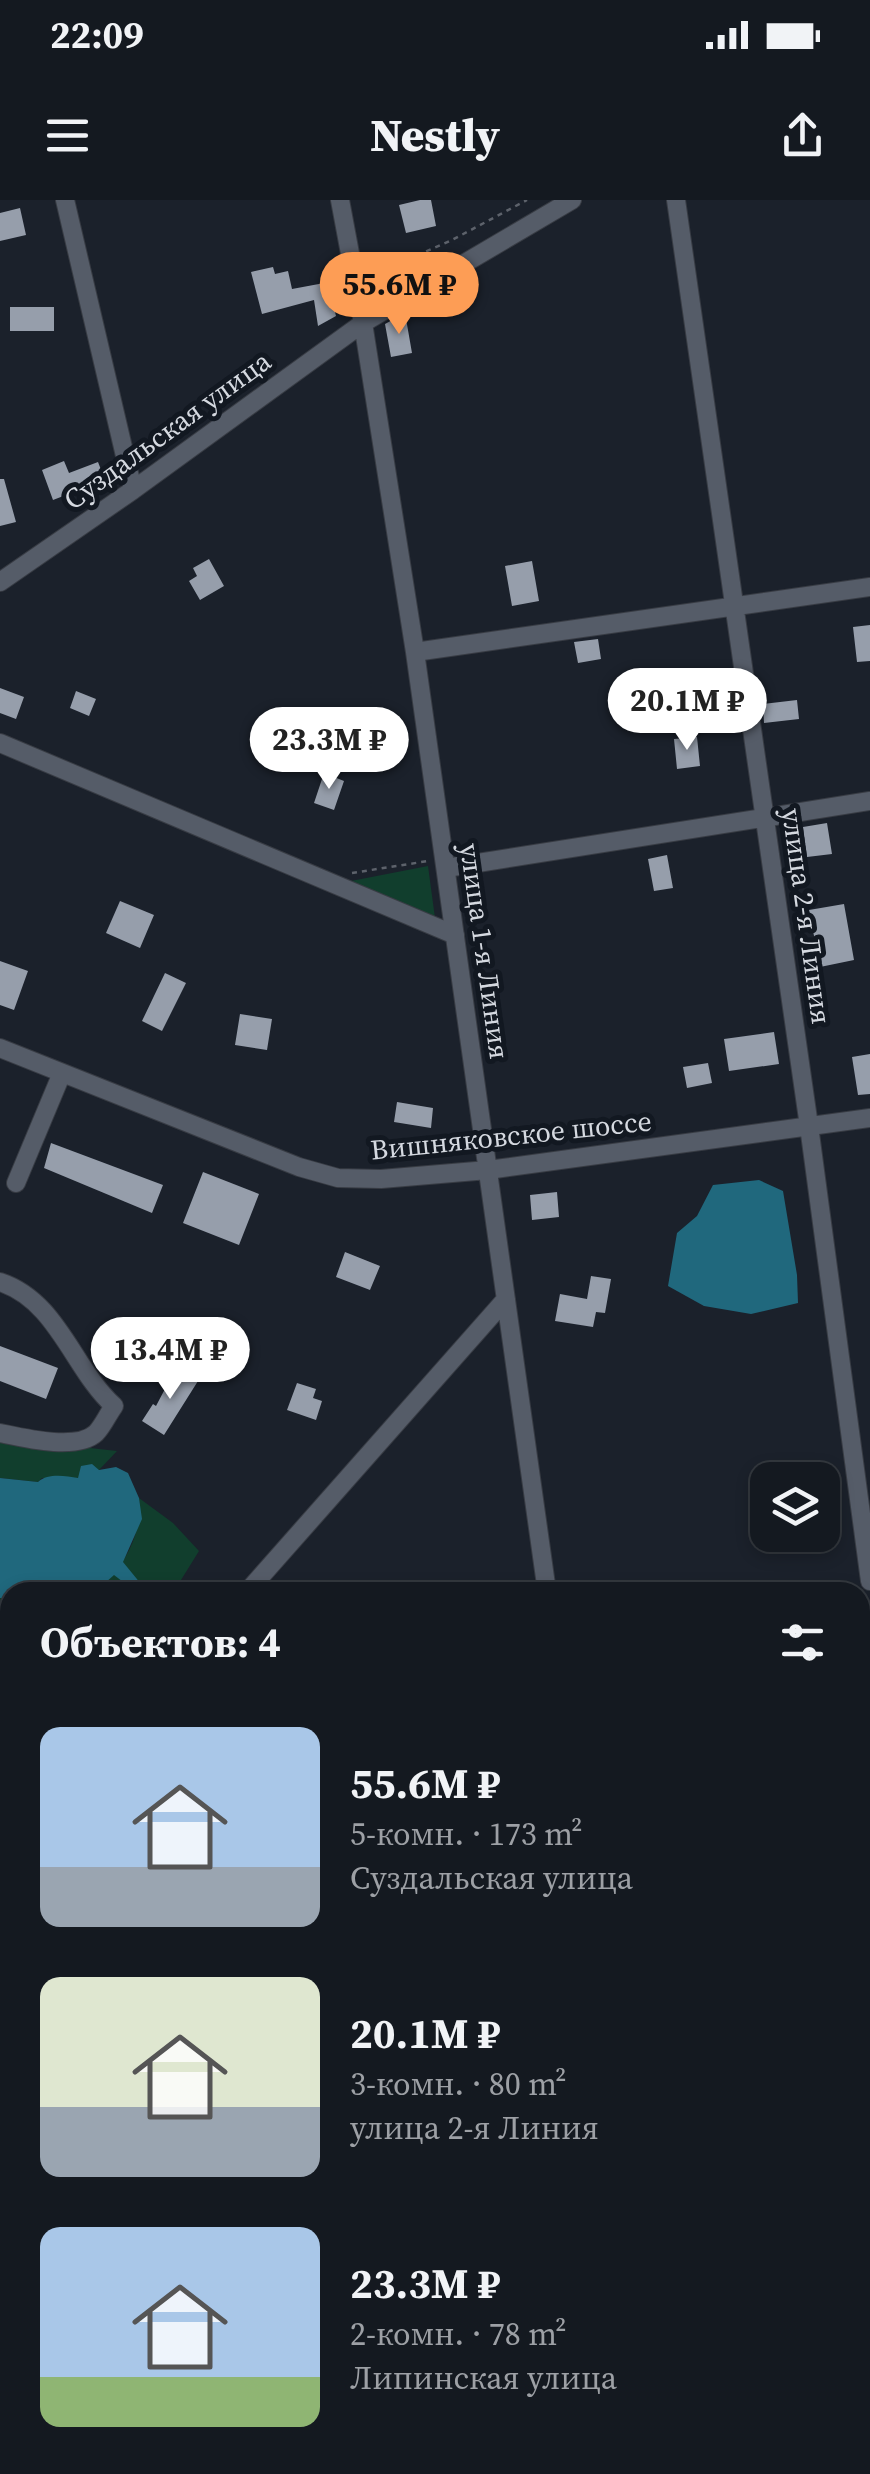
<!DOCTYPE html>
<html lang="ru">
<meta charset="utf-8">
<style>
:root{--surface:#141920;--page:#1d2229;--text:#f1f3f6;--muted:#9da0a5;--line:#33383e;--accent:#fd9d55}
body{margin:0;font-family:"Source Serif 4",serif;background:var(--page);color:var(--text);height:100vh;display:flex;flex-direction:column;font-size:38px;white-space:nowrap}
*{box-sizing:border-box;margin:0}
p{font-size:32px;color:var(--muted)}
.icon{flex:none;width:55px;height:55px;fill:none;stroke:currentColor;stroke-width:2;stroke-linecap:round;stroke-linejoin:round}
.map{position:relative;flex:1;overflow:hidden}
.side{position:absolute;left:0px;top:1382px;width:870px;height:892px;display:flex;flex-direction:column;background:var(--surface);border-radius:30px 30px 0 0;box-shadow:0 5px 15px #0003,0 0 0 2px var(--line)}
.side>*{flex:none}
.tools{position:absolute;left:750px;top:1262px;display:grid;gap:20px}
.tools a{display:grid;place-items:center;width:90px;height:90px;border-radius:20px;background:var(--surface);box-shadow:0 5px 15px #0003,0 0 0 2px var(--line);font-size:50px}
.price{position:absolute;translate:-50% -85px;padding:0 22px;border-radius:35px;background:#fff;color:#222;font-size:32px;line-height:65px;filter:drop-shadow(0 2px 5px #0008)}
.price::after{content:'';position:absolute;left:50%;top:60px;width:30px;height:22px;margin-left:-15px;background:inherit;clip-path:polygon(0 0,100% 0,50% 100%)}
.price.active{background:var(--accent);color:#111}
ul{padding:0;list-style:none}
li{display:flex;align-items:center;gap:30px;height:250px;padding:0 40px}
li span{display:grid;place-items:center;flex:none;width:280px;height:200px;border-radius:20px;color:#555}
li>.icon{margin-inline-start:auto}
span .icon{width:120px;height:120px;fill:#fffc;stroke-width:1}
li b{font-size:42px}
h2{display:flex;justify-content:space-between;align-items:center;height:120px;padding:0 40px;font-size:42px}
.status{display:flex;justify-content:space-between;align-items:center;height:70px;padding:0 50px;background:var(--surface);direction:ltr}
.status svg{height:28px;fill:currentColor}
header{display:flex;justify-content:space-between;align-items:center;height:130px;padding:0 40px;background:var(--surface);font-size:45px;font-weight:800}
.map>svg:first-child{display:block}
.green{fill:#113e2d}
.water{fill:#20687d}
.building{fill:#969eab}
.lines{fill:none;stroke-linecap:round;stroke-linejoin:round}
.minor-casing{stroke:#383c44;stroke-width:20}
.path{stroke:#5d626b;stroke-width:2.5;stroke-dasharray:5 5;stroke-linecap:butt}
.minor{stroke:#555c68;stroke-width:18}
.labels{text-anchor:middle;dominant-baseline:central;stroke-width:10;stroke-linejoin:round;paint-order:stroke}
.street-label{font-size:28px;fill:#d5d9e0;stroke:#121821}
</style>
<div class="status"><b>22:09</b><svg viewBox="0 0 49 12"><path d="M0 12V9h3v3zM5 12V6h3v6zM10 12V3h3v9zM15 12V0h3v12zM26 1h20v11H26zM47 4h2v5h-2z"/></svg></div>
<header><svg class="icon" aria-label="menu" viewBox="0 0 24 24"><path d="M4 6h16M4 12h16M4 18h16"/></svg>Nestly<svg class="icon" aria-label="share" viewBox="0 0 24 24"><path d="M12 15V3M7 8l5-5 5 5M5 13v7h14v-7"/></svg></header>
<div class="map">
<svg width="870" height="2274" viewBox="0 0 870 2274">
<rect width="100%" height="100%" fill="#1b212b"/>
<!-- green -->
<path class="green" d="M428,666L435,718L351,681Z
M0,1238L117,1251L99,1270L78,1278H42L38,1282L0,1278Z
M139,1298L173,1323L199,1351L181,1380L190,1392H95C123,1369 143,1335 139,1298Z
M0,1398H10V1498L0,1497Z"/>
<!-- water -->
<path class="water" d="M759,980L783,991L797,1075L798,1103L751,1114L704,1106L668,1086L677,1033L697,1016L713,985Z
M92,1264L99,1270L116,1267L128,1273L139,1298L142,1319L123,1362L141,1384L135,1391L114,1375L95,1392H10V1398H0V1278L38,1282C48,1273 65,1276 78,1278L81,1266Z"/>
<!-- building -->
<path class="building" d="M420,0H431L436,26L406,33L399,5Z
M20,8L26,35L0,41V13Z
M273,67L275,74L288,71L292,89L335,81L341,111L335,112L336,116L318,126L314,100L262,114L251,72Z
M10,107H54V131H10Z
M405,113L412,153L391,157L385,124Z
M64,261L69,273L98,262L105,280L53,300L42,270Z
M0,279H4L16,322L0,326Z
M209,359L224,386L200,400L189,381L197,376L193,368Z
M532,361L539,401L512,406L505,366Z
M870,425V461L857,462L853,427Z
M598,439L601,459L578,463L574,442Z
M0,488L24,497L16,519L0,513Z
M76,491L96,499L89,516L70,508Z
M797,500L799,519L764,523L763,504Z
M697,537L700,566L677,569L674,539Z
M324,573L344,581L334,610L314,603Z
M827,623L832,654L807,657L803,627Z
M667,655L673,688L654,691L648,659Z
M120,701L154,715L140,748L106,733Z
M844,704L854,760L820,767L809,710Z
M0,761L28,771L14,810L0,805Z
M165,773L186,783L162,831L142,821Z
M240,814L272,819L267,850L235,845Z
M774,832L779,864L729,871L724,839Z
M870,854V894L858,895L852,857Z
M708,863L712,883L687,888L683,867Z
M397,902L433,908L431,928L394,922Z
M51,943L163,985L152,1013L44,968Z
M203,972L259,994L239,1045L183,1023Z
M557,992L559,1017L532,1020L530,995Z
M345,1052L380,1066L370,1090L336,1077Z
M591,1076L611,1079L605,1113L596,1112L593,1127L555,1121L560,1094L587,1099Z
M0,1146L58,1168L46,1199L0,1181Z
M176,1168L198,1181L164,1235L142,1221L153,1204L156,1206Z
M297,1183L316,1189L313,1198L322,1201L316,1220L287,1210Z"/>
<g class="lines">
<!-- minor casing -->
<g class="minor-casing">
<path id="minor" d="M65,0L133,290
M340,0L363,123L415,452L547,1392
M676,0L809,926L870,1381
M0,382L133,290L363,123L572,0
M415,452L870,387
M0,543L455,735
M446,668L870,601
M0,848L299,967L338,978L381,979L488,970L870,918
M16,983L62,873
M0,1082C58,1101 73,1169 114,1206C108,1214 103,1226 96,1233C77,1251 24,1238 0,1233
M247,1392L506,1099
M0,1829L10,1830
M860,1983L870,1981
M0,2106L10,2107
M670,2265L671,2274
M459,2274L467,2265"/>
</g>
<!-- path -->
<path class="path" d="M386,88V75L400,63L452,40L527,0
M352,673L428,661"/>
<!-- minor -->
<use href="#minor" class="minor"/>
</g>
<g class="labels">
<!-- street labels -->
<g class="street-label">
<text transform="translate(167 230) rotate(-36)">Суздальская улица</text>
<text transform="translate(807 716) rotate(82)">улица 2-я Линия</text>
<text transform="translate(485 751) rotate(82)">улица 1-я Линия</text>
<text transform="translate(511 935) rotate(-6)">Вишняковское шоссе</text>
</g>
</g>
</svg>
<div class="tools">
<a><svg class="icon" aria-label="layers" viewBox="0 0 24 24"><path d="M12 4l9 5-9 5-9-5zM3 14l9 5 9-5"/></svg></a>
</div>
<b class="price active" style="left:399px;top:137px">55.6M ₽</b>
<b class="price" style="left:687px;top:553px">20.1M ₽</b>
<b class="price" style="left:329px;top:592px">23.3M ₽</b>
<b class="price" style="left:170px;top:1202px">13.4M ₽</b>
<section class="side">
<h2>Объектов: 4<svg class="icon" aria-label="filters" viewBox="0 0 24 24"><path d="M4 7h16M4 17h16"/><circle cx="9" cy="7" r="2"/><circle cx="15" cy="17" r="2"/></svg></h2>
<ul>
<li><span style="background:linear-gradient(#a9c7e8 70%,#9aa5b1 0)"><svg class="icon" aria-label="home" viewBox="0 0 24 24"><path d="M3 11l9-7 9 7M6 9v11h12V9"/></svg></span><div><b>55.6M ₽</b><p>5-комн. · 173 m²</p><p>Суздальская улица</p></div></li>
<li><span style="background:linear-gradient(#dfe7d0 65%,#9aa5b1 0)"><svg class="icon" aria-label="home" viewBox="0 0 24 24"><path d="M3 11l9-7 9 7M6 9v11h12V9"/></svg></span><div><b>20.1M ₽</b><p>3-комн. · 80 m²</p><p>улица 2-я Линия</p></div></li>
<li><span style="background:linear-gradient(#a9c7e8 75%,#8fb573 0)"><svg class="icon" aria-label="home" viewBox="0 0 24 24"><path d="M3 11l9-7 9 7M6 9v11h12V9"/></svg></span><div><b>23.3M ₽</b><p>2-комн. · 78 m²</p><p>Липинская улица</p></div></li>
</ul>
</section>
</div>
